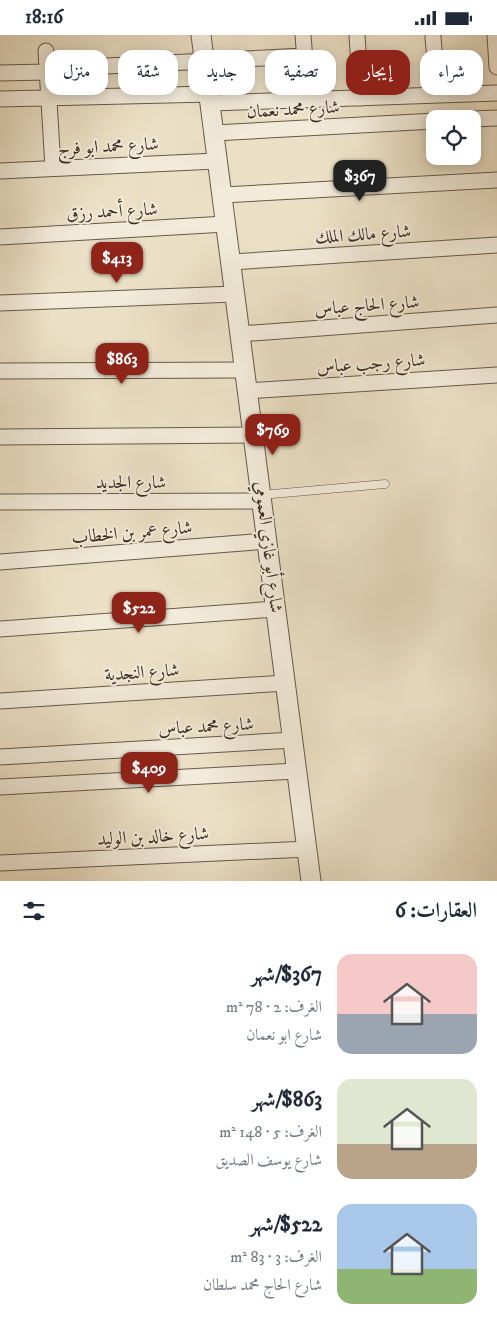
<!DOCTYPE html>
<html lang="ar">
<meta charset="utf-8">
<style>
:root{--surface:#fff;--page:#f2f2f3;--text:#1f2937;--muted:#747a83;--accent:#8f2418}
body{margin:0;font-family:"IM FELL DW Pica",Amiri,serif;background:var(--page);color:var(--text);direction:rtl;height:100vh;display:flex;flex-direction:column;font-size:19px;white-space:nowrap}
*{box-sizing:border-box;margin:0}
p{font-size:16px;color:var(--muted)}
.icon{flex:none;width:28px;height:28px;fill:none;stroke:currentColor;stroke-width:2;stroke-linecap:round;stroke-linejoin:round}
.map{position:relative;height:846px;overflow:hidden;direction:ltr}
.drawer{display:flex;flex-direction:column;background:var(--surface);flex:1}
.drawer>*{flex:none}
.hud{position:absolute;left:15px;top:15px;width:468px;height:45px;direction:rtl;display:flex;gap:10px}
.buttons{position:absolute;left:426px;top:75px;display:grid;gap:10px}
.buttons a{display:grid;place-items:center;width:55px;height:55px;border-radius:10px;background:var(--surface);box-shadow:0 2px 12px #0003;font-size:25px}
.price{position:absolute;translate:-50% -42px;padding:0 11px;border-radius:10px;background:var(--accent);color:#fff;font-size:16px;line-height:32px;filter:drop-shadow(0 1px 2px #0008)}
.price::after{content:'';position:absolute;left:50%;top:30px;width:15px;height:11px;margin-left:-8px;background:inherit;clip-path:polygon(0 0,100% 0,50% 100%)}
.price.active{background:#222;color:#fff}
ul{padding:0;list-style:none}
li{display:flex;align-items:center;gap:15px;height:125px;padding:0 20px}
li span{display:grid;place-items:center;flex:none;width:140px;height:100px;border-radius:15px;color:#555}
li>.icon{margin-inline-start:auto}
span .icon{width:60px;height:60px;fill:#fffc;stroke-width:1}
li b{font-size:21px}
h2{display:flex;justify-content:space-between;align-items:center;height:60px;padding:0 20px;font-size:21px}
.pill{padding:0 18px;border-radius:15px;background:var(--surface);box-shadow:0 2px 12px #0003;font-size:18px;line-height:45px}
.pill.active{background:var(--accent);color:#fff}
.status{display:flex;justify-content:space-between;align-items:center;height:35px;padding:0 25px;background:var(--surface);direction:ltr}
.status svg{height:14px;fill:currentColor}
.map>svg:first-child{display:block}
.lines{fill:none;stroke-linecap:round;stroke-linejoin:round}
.service-casing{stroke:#66594a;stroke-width:9}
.minor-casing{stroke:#66594a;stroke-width:17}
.tertiary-casing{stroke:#66594a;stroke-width:21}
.service{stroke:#f2ebda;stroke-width:8}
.minor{stroke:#f2ebda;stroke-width:15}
.tertiary{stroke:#f2ebda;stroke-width:19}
.labels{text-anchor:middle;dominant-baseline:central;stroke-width:4;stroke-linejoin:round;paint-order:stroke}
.street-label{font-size:18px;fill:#3a2c21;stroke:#f2ebda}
</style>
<div class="status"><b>18:16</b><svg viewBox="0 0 49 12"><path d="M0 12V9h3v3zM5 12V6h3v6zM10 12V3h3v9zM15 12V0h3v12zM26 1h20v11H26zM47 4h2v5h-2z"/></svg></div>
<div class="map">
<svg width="497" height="846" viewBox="0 0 497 846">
<rect width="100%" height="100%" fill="#ebe0c6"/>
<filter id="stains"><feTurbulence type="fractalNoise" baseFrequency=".004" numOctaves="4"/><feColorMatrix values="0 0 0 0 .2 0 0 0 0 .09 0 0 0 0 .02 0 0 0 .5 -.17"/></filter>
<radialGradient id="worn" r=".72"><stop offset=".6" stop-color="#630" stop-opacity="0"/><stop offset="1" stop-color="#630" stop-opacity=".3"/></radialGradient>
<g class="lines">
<!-- service casing -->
<g class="service-casing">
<path id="service" d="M261,460L385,449"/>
</g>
<!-- minor casing -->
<g class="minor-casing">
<path id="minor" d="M303,0L308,65
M357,0L361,63
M495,0L497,32
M433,2L438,60
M46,16L53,133
M47,34L305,21
M0,38L47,37
M0,64L209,59
M210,68L497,58
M472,84L497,83
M214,98L435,86
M0,136L217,126
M222,160L497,145
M0,202L226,189
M231,227L497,210
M0,268L235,259
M240,299L497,280
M0,336L245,335
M247,356L497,340
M0,402L253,400
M0,467L262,466
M0,527L267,506
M0,594L276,574
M0,666L286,648
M0,722L293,705
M0,752L297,736
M0,828L308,814"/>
</g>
<!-- tertiary casing -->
<g class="tertiary-casing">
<path id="tertiary" d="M201,0L311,846"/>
</g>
<!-- service -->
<use href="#service" class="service"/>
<!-- minor -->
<use href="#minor" class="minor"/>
<!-- tertiary -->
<use href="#tertiary" class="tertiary"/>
</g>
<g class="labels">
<!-- street labels -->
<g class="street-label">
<text transform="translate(293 75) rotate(-3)">شارع محمد نعمان</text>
<text transform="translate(108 112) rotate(-3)">شارع محمد ابو فرج</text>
<text transform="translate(112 177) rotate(-3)">شارع أحمد رزق</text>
<text transform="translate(363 200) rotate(-4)">شارع مالك الملك</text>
<text transform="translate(367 271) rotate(-4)">شارع الحاج عباس</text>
<text transform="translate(371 329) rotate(-4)">شارع رجب عباس</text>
<text x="131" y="448">شارع الجديد</text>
<text transform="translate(132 498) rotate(-5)">شارع عمر بن الخطاب</text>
<text transform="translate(268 512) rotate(83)">شارع أبو غازي العمومي</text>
<text transform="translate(142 638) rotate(-4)">شارع النجدية</text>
<text transform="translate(206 692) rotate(-3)">شارع محمد عباس</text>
<text transform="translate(153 802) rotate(-3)">شارع خالد بن الوليد</text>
</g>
</g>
<rect width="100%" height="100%" filter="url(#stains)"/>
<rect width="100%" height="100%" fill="url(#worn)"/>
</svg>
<div class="buttons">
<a><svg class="icon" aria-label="locate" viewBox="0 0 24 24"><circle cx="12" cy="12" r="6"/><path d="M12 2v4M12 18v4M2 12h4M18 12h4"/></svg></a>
</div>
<b class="price active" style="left:360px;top:167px">$367</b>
<b class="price" style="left:117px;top:249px">$413</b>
<b class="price" style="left:122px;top:350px">$863</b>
<b class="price" style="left:273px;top:421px">$769</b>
<b class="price" style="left:139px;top:599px">$522</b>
<b class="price" style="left:149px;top:759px">$409</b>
<div class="hud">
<a class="pill">شراء</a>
<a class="pill active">إيجار</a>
<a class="pill">تصفية</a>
<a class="pill">جديد</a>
<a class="pill">شقة</a>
<a class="pill">منزل</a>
</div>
</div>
<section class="drawer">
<h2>العقارات: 6<svg class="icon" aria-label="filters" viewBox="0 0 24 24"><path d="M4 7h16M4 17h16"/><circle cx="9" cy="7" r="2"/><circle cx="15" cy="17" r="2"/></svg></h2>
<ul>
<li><span style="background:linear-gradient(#f6c9c9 60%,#9aa5b1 0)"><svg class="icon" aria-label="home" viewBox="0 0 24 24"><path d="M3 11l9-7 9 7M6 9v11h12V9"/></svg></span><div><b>$367/شهر</b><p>الغرف: 2 · 78 m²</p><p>شارع ابو نعمان</p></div></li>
<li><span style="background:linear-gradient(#dfe7d0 65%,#b9a48a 0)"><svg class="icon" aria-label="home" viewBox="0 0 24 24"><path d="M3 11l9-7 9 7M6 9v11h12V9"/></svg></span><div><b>$863/شهر</b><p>الغرف: 5 · 148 m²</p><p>شارع يوسف الصديق</p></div></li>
<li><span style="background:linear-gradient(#a9c7e8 65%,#8fb573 0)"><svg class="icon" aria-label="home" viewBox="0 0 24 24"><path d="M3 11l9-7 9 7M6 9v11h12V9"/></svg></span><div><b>$522/شهر</b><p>الغرف: 3 · 83 m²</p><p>شارع الحاج محمد سلطان</p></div></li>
</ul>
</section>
